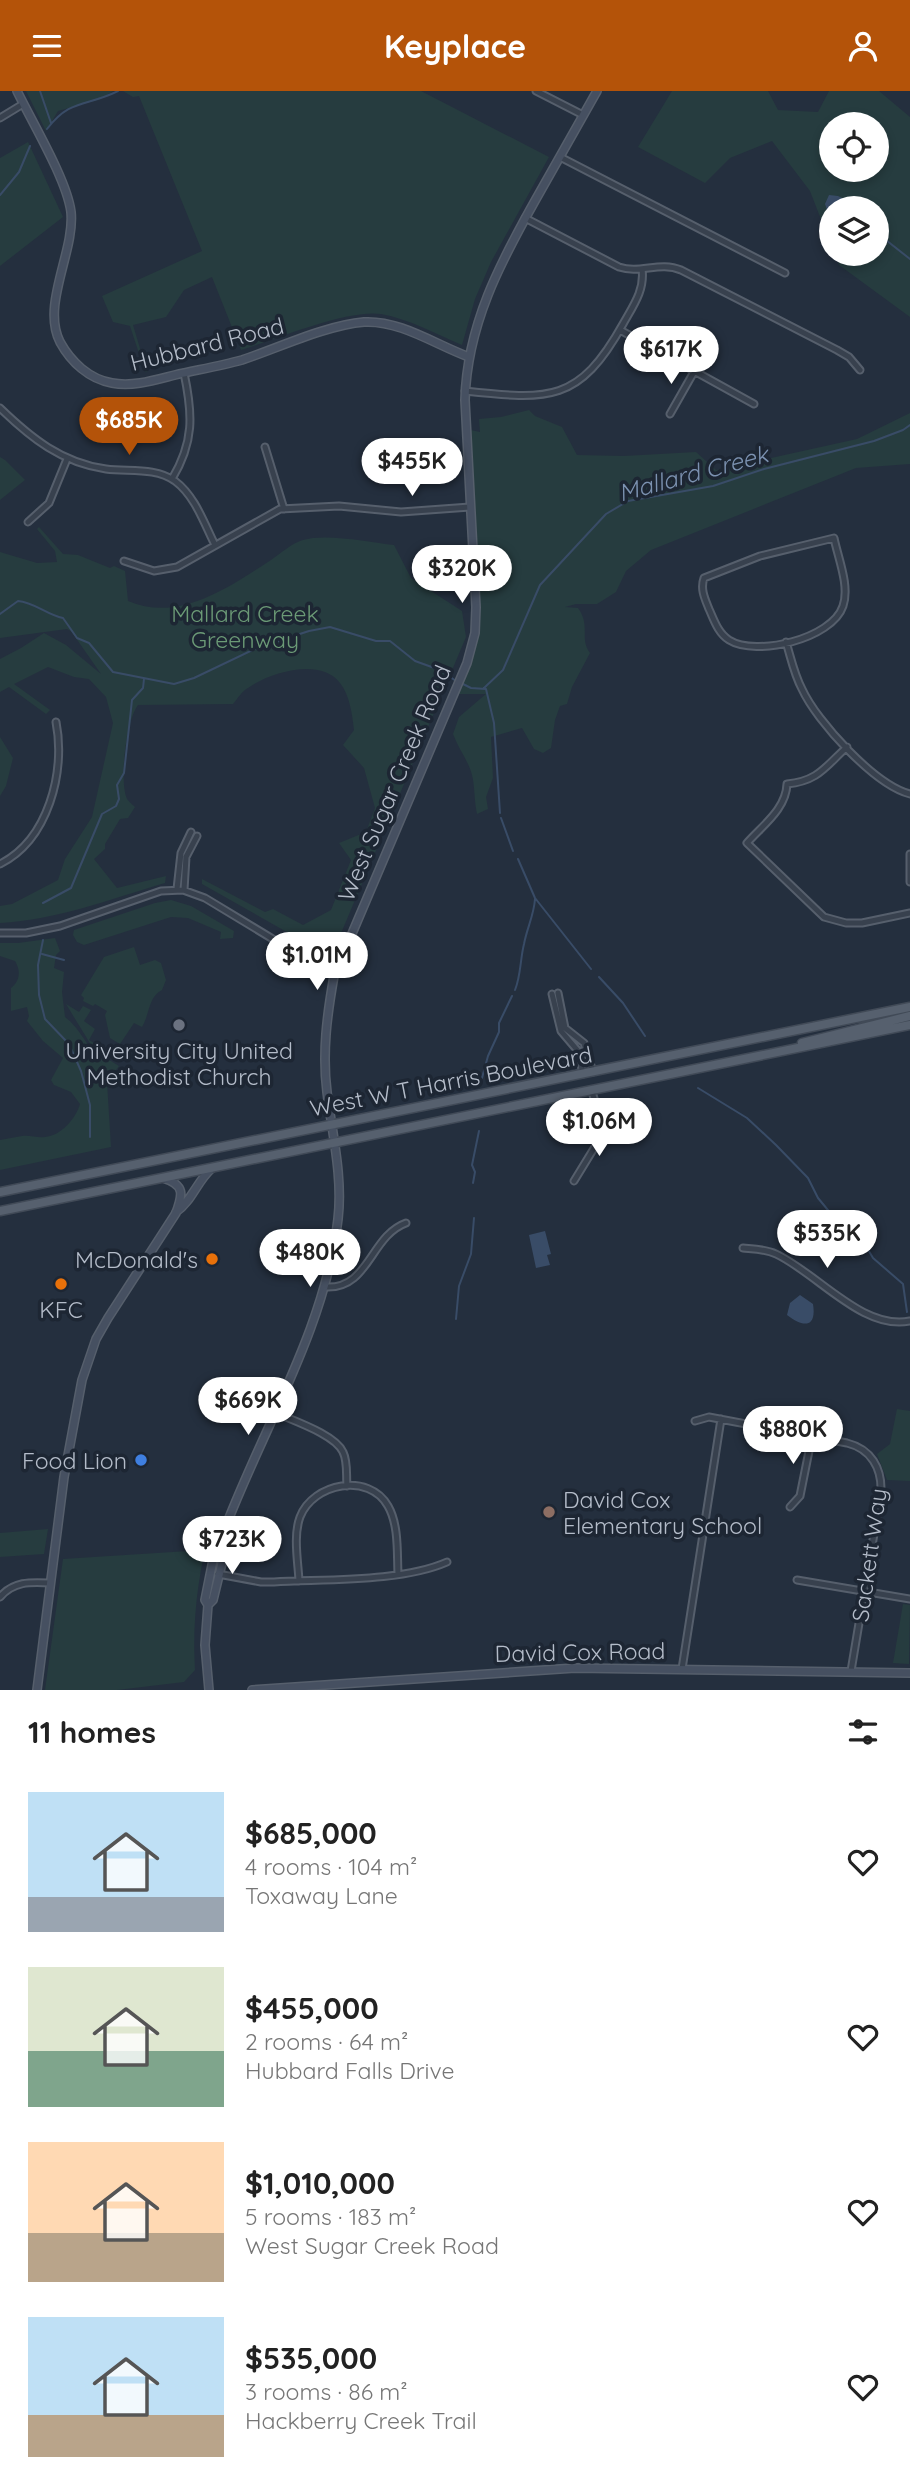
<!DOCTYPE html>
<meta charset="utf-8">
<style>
:root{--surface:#fff;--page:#f2f2f2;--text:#222;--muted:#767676;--accent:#b45309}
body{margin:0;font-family:Quicksand,sans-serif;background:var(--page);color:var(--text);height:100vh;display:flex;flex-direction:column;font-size:26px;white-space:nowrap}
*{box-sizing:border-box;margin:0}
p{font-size:23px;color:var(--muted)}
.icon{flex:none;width:38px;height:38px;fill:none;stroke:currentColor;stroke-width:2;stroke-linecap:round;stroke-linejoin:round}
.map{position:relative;height:1599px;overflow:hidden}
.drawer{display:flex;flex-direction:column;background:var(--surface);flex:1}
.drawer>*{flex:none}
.fabs{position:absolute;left:819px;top:21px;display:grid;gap:14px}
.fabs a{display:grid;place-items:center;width:70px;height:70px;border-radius:50%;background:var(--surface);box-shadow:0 4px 10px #0003;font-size:35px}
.price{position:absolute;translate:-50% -60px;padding:0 16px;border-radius:24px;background:#fff;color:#222;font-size:23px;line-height:46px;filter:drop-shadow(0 2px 4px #0008)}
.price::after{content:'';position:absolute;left:50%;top:42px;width:21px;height:16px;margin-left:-10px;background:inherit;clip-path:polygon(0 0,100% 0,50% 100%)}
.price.selected{background:var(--accent);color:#fff}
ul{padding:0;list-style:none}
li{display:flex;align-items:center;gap:21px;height:175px;padding:0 28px}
li span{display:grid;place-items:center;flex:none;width:196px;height:140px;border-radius:0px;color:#555}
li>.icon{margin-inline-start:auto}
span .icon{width:84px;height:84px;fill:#fffc;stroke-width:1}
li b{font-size:30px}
h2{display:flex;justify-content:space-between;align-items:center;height:84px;padding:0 28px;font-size:30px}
header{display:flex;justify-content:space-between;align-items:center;height:91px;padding:0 28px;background:var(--accent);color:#fff;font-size:32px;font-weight:700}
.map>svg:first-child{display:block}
.green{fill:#263c3f;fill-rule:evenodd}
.water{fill:#394c67}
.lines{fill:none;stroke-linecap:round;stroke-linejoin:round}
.stream{stroke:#394c67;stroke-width:2}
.street-casing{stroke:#565f6c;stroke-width:9}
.secondary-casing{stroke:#565f6c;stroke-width:10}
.primary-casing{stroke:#414a57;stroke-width:11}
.street{stroke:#38414e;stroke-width:5}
.secondary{stroke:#465061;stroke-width:7}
.primary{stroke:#56606e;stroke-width:8}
.worship-dot{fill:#6b7280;stroke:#1d2633;stroke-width:2.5}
.food-dot{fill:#e8710a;stroke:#1d2633;stroke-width:2.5}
.shop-dot{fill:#3f7fe0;stroke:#1d2633;stroke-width:2.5}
.education-dot{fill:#8d6e63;stroke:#1d2633;stroke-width:2.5}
.labels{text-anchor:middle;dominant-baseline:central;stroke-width:7;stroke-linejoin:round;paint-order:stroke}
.street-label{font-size:23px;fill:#b4bcc9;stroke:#1d2633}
.park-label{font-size:23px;fill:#6b9a76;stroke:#1d2633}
.poi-label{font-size:23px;fill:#b4bcc9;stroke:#1d2633}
.water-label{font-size:24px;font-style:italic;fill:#7c92b1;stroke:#1d2633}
</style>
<header><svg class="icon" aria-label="menu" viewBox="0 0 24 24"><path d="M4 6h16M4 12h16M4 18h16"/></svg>Keyplace<svg class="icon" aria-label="person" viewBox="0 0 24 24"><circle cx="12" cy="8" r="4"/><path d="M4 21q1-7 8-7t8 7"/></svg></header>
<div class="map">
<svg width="910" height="1599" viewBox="0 0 910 1599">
<rect width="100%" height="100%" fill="#242f3e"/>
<!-- green -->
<path class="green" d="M26,0H113L101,8L58,20L46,40Z
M123,0H421L549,66L491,171L475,208L462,254C436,243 409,228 381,223C348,218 276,248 241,259L212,186L184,199L166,226L133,234L147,281H145L130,235L113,231L102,205L202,160L139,5L133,6Z
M672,0H768L778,19L818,21L829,0H879L910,26V226L839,174L835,163H877V117H831V154L810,100L772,50L730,67L705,92L638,56ZM831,33H877V79H831Z
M28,51L63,126L0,175V67Z
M529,319L535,325L562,336L577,364L624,365L696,361L716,379L857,348L910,322V373L856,377L651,459L626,480L616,501L597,513H576L565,516L578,517C591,535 579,547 590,562L572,596L567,613L560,615L555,629L551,657L543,662L534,658L522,637L491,646L493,687L486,706L488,718L477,723C474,710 475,696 472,684C469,671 458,657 453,643L459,626L486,603H453L475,542L466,338L480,341L479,328L501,326Z
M0,366L5,369L25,389L0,409Z
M39,436L63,463L78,464L110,477L114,475L125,480L128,510C179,532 229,496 271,469C280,463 292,452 303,449C325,442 370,451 394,454L411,487L462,520L466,546L331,866L202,793V788L265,821L273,818L303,834L331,819L351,769L339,752L366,741L375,717L364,677L343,654L354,639C352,623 350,605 340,592C321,566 270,581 248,597C242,600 238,607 233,613L138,614C126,630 119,690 127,708C129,711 132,713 135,716L128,727L120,728L105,753V758L94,768L117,797L166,785L165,792C110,808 57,829 0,832V815L12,813L58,789L65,768L92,726L113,632L106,606L89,588L74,586L48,576L14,593L50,619L46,623L9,596L0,601V568L21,557L44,542L66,554L101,583L71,540L67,538L0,547V461L37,472L57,471L55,460L37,438Z
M0,646L13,667L6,695L0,705Z
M171,809L191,815L234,840L233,847L220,848L221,841L188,827L171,826L84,854L77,851L73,844L74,839L155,812Z
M55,847L60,860L56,864L54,877L64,881L62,901L65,926C81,938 88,958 102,972L66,913L79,921L83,915L91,919L84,930L95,938L89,949L104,958L101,964L119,975L113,983L107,979L110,986L107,991L111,1056L0,1079V1049C7,1048 15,1046 22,1045C30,1044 37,1047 45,1046C61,1045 76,1027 80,1013L71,1001L54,994L51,989L63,967L43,950L27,930L29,925L27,916L11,920V897C20,890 21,880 15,870L0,865V852H18Z
M134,856L140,874L155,869L161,872L166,889L162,899C148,906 150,923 142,936L134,932L120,953L110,947L105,924L107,920L95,913L93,915L83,910L84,907L81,904L104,866Z
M897,1318L910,1320V1390L887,1389L877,1363L890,1353Z
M211,1434C198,1483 192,1529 195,1579L184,1591L117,1599H45L63,1468L188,1460Z
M48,1438L44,1463L0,1466V1442Z
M903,1513L910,1514L909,1573L893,1572Z"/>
<!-- water -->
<path class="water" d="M829,104L838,105L863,117H831V131L825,113Z
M545,1140L551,1163L547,1164L550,1174L536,1177L529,1144Z
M800,1204L813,1213C817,1238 802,1236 787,1224L790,1212Z"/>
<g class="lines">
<!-- stream -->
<path class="stream" d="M40,0L51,32
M47,38C71,7 86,16 118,0
M0,104L19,81L30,55
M877,142L910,168
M0,523L18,510C34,511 47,524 63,527L77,547L89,552L113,581L174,593L194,587L257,557L309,540L330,536L376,550H390L415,570L440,579L456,590
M461,592L471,597L486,598L494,632L500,722
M484,597L503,579L540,494L606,423L628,410L713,395L764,378L874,350L903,339L910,334
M501,727L513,760
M518,768L535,807L591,878
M43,812L71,797L102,723L116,715L119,708L117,694L124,682L132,609L143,597L144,588
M43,849L38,874L39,904L45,928L69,953L81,980L90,1014V1046
M42,863L64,869
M599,886L623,912L645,945
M515,899C521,884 520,869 524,853C527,837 534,824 535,808
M482,987L488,965L499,941V932L512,905
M698,997L747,1027L776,1054L808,1087L818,1107L832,1124L860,1145L873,1167L903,1193L907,1221
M473,1092L475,1081L472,1074L479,1040
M456,1228L459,1195L471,1163L474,1127"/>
<!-- street casing -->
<g class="street-casing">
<path id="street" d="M536,0L583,24
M0,27L23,13
M560,66L785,182
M525,127L619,176C640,183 660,170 681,179L837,259L849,266L860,279
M620,239L754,313
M465,300C549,309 579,312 623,233C633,215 645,199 642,178
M0,317C31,347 62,372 106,378C129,381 155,376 175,390C195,405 204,432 215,454
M670,323L695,279
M265,356L284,418
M172,388C194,351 193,324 184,282
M28,431L49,412L67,368
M834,447C838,467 850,495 843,515C832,548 756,566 729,549C718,542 714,529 709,518C705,508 700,498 704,487L760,465Z
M124,470L154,480L177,476L280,418L339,415L401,421L470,416
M786,551C791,567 794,583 802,598C817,631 875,694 910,703
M847,656C825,676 818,690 787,693C786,718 763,734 747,752L824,826L846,832H862L910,822
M910,763V791
M0,773C48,749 66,681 56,631
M177,798L181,762L191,741
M184,799L186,766L197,745
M0,842H26L60,835L161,800L183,799L205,807L334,885
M558,902L565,937L584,952L593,981
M552,903L561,940L578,960L583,983
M592,1000C597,1024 610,1028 596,1054L591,1019L594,1008
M574,1090L596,1054
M743,1157C754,1158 765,1158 776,1163C817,1182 863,1240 910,1230
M325,1196C369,1199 370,1145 406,1132
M274,1321C291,1329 335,1343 343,1361C348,1371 346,1384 347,1395
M695,1330L709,1326L847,1352C871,1358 882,1377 881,1401L851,1580
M790,1416L800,1405L812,1345
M218,1483L261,1491H274C325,1488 402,1491 447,1471
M797,1489L910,1508
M299,1490C298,1470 293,1445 300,1426C313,1392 369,1381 388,1415C399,1434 397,1462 398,1483
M0,1506C14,1490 30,1491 50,1492
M682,1578L721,1328"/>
</g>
<!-- secondary casing -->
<g class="secondary-casing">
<path id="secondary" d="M17,0C32,31 67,89 71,121C75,160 41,214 60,251C71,271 89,288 112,292C133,296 155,289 175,284C197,279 220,275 242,269C278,257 327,234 364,231C400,229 436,254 469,266
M176,1121C192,1110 197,1090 212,1077
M208,1514L213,1509L223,1468L222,1446
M37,1599L64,1386L82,1289L96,1248L108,1227L176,1122C183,1103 185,1094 163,1087
M209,1599L205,1554L208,1514L205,1509L216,1454L222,1445C261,1340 325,1240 338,1128C343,1086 332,1042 327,1001C322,962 327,924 334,885L467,572L475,542L476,516L465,309C467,234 500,172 536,108C556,72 577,36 597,0
M252,1599L575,1577L910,1582"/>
</g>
<!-- primary casing -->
<g class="primary-casing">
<path id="primary" d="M802,952L910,925
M0,1101L910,916
M0,1120L910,934"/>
</g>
<!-- street -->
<use href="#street" class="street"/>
<!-- secondary -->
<use href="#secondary" class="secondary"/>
<!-- primary -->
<use href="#primary" class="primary"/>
</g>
<!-- markers -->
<circle class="worship-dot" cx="179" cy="934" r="7"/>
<g class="food-dot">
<circle cx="212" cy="1168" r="7"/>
<circle cx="61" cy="1193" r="7"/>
</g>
<circle class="shop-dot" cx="141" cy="1369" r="7"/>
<circle class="education-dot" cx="549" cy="1421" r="7"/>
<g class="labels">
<!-- street labels -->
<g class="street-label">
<text transform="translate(207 253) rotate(-14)">Hubbard Road</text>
<text transform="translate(394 692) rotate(-67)">West Sugar Creek Road</text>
<text transform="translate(451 990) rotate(-11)">West W T Harris Boulevard</text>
<text transform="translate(869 1464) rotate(-82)">Sackett Way</text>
<text transform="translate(580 1561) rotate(-1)">David Cox Road</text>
</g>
<!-- park labels -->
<g class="park-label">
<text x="245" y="522">Mallard Creek<tspan x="245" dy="26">Greenway</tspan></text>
</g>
<!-- poi labels -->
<g class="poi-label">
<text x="179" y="959">University City United<tspan x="179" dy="26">Methodist Church</tspan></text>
<text x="198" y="1168" text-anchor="end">McDonald's</text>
<text x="61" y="1218">KFC</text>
<text x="127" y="1369" text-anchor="end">Food Lion</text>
<text x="563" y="1408" text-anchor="start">David Cox<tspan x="563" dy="26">Elementary School</tspan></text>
</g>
<!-- water labels -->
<g class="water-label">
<text transform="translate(693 382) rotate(-15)">Mallard Creek</text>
</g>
</g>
</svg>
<div class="fabs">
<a><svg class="icon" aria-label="locate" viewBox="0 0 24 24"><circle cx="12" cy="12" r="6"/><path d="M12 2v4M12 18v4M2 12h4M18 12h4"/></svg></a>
<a><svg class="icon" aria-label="layers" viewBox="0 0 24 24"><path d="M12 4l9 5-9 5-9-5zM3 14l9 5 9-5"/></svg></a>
</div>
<b class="price" style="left:671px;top:295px">$617K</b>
<b class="price selected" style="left:129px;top:366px">$685K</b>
<b class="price" style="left:412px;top:407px">$455K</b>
<b class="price" style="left:462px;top:514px">$320K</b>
<b class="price" style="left:317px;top:901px">$1.01M</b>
<b class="price" style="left:599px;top:1067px">$1.06M</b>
<b class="price" style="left:827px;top:1179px">$535K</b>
<b class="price" style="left:310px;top:1198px">$480K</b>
<b class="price" style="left:248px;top:1346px">$669K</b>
<b class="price" style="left:793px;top:1375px">$880K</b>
<b class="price" style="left:232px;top:1485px">$723K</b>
</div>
<section class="drawer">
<h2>11 homes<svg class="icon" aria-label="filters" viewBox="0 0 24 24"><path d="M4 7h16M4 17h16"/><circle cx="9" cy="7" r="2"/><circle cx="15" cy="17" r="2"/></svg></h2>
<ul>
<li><span style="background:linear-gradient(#bfe0f5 75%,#9aa5b1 0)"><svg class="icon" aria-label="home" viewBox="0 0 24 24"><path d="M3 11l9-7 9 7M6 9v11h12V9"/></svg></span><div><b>$685,000</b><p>4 rooms · 104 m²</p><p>Toxaway Lane</p></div><svg class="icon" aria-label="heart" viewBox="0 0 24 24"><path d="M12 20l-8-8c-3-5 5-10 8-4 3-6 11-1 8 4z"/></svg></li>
<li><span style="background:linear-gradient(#dfe7d0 60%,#7fa58c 0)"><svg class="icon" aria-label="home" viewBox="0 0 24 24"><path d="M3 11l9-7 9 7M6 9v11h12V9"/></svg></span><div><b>$455,000</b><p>2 rooms · 64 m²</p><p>Hubbard Falls Drive</p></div><svg class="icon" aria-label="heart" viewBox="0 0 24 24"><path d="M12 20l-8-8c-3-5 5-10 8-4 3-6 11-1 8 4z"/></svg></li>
<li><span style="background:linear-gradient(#ffd9b3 65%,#b9a48a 0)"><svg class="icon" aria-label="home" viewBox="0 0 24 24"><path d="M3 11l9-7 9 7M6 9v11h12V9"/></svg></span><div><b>$1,010,000</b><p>5 rooms · 183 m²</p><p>West Sugar Creek Road</p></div><svg class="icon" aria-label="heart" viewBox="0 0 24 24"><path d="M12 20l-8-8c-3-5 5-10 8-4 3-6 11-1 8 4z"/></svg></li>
<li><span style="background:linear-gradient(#bfe0f5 70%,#b9a48a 0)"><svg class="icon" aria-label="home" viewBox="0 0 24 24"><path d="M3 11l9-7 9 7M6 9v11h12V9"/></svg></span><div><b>$535,000</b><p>3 rooms · 86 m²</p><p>Hackberry Creek Trail</p></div><svg class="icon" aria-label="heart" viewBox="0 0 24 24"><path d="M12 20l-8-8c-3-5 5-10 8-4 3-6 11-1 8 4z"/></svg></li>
</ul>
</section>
